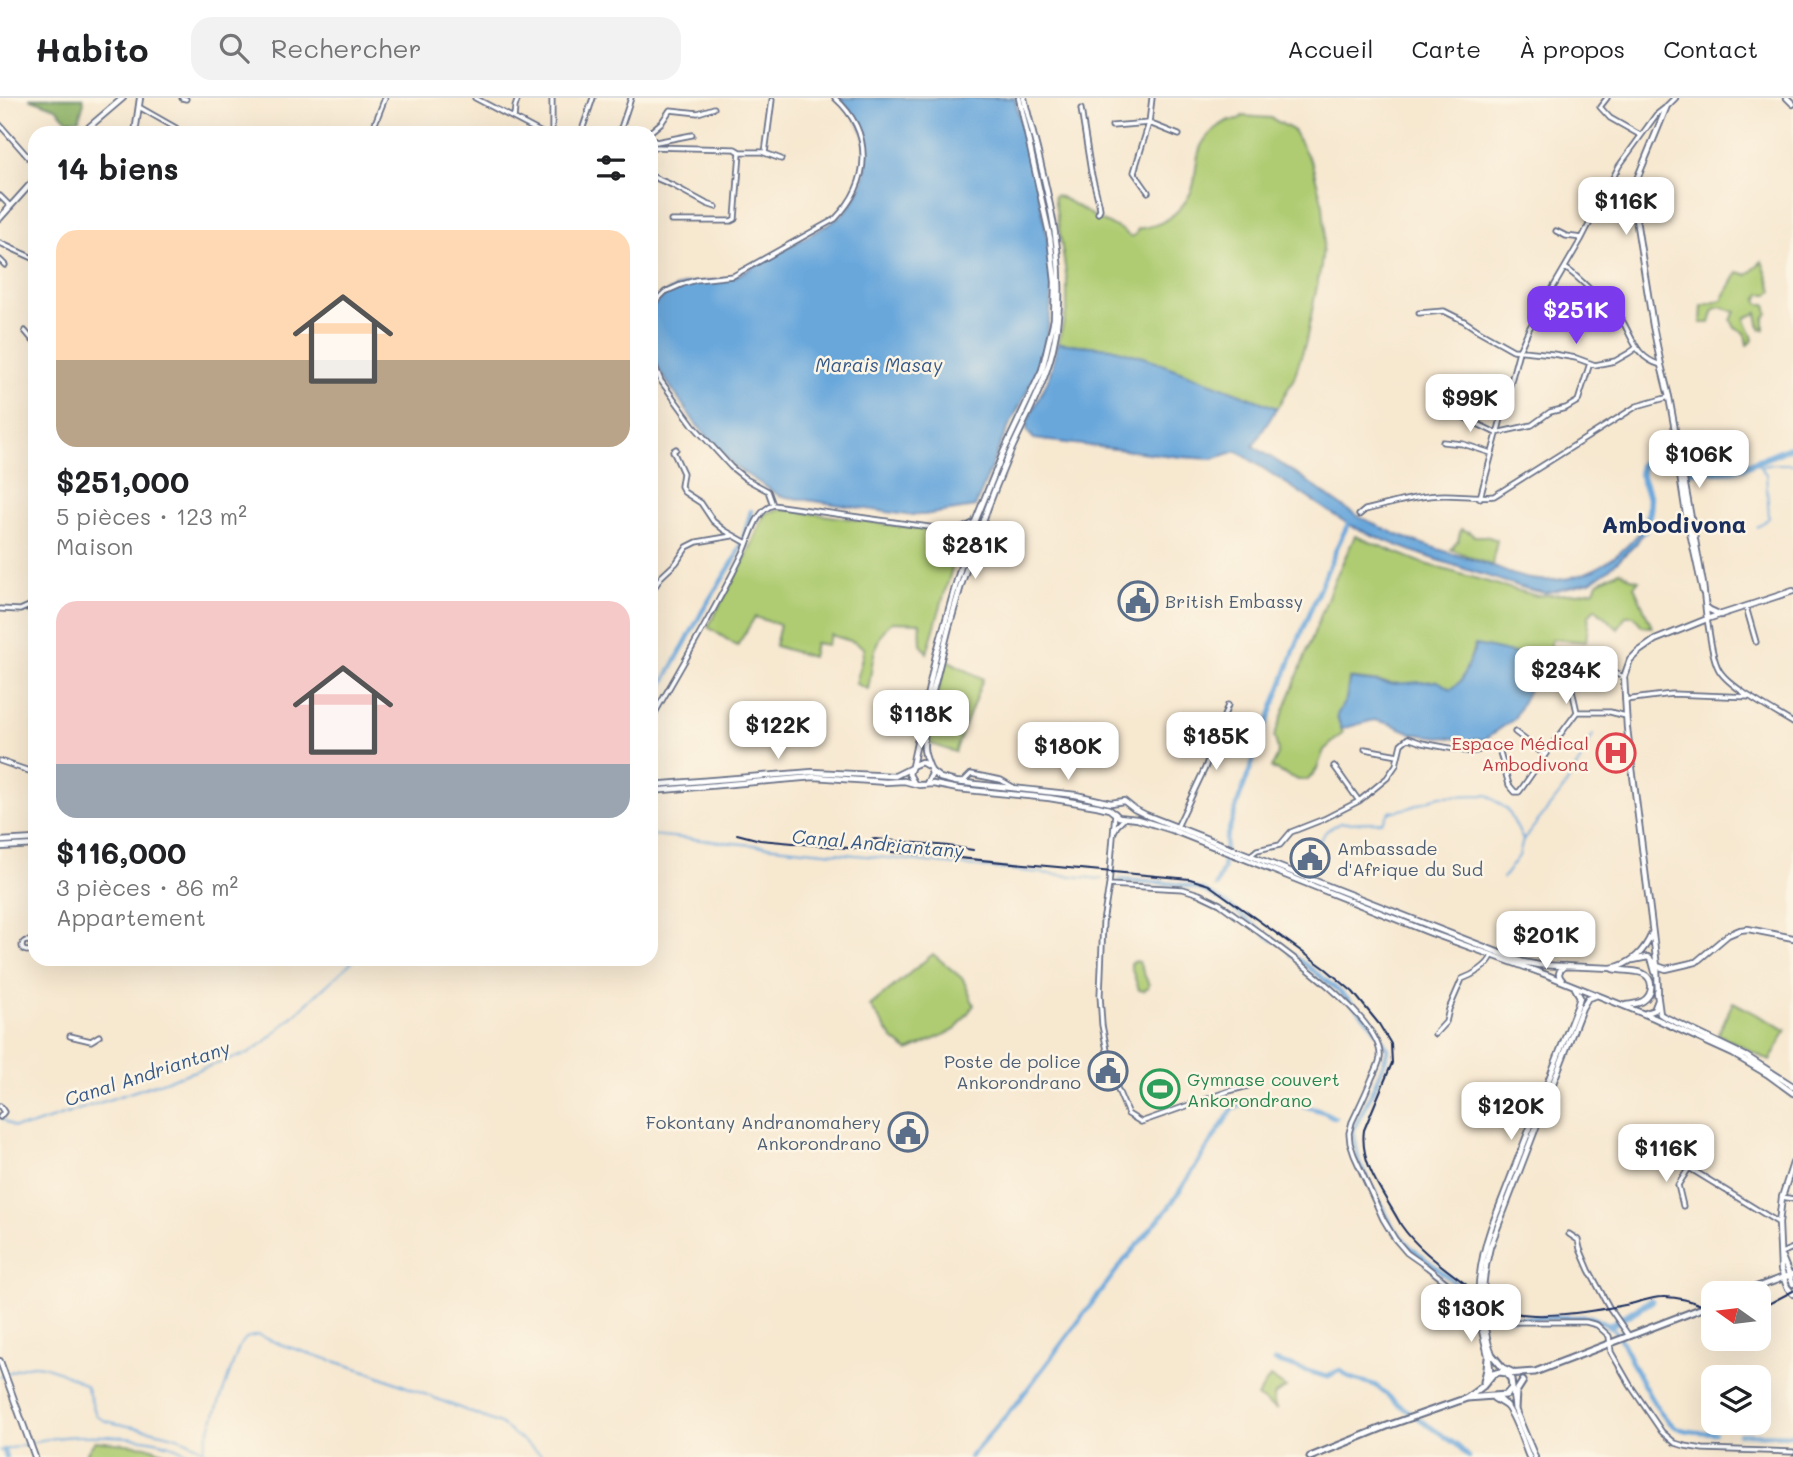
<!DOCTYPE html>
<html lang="fr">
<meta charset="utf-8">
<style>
:root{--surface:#fff;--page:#f2f2f2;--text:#202124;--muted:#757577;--line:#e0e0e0;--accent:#7c3aed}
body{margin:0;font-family:Mali,sans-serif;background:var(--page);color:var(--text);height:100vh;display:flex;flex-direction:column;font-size:26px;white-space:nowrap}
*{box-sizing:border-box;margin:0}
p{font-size:23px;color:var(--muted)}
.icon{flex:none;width:38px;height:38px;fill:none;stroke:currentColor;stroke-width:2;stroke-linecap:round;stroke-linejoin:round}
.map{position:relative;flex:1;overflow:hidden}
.side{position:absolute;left:28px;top:28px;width:630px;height:840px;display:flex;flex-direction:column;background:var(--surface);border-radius:21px;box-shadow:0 7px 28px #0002}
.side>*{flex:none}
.needle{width:46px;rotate:284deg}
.fabs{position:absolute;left:1701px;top:1183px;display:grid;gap:14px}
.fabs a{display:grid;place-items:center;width:70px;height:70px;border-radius:14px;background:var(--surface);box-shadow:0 7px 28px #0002;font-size:35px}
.price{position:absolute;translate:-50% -60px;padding:0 16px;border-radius:14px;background:#fff;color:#222;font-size:23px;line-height:46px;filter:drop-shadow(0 2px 4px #0008)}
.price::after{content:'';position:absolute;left:50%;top:42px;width:21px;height:16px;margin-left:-10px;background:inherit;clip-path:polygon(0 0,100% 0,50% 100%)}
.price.current{background:var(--accent);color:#fff}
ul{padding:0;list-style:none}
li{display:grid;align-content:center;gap:14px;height:371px;padding:0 28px}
li span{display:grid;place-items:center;height:217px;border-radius:21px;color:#555}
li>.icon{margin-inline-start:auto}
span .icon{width:126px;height:126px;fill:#fffc;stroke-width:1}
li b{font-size:30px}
h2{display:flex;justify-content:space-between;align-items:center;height:84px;padding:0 28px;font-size:30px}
header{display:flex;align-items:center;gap:42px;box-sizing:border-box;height:98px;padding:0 35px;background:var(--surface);border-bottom:2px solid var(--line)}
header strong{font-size:33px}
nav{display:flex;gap:38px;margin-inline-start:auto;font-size:24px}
.search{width:490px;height:63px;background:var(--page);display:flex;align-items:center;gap:18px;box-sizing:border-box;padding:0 24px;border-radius:21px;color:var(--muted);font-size:26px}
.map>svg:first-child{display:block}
.green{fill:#afcc72;stroke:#657e68;stroke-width:2}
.forest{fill:#8bb064;stroke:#537061;stroke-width:2}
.water{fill:#69a7db;stroke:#426b9c;stroke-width:2}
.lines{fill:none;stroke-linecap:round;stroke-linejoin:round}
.stream{stroke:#69a7db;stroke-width:2}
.canal{stroke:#69a7db;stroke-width:4.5}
.river{stroke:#69a7db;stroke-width:7}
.minor-casing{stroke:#687086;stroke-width:7}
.tertiary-casing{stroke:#687086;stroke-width:8}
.secondary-casing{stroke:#687086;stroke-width:8}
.primary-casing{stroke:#687086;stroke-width:9}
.minor{stroke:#fff;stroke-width:3.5}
.tertiary{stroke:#fff;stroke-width:4.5}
.secondary{stroke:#fff;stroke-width:4.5}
.primary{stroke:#fff;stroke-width:5}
.rail{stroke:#1b2f5e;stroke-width:2}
.labels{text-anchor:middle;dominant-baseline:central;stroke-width:5;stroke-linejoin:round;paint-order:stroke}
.service-label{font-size:18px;fill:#4e5e75;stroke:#fcf5e5;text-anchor:start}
.health-label{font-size:18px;fill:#be3a42;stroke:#fcf5e5;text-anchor:end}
.leisure-label{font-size:18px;fill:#27864d;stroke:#fcf5e5;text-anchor:start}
.water-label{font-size:19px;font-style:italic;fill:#36598a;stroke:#fcf5e5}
.district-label{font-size:24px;font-weight:bold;fill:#1b2f5e;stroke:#fcf5e5}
</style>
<header>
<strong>Habito</strong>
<div class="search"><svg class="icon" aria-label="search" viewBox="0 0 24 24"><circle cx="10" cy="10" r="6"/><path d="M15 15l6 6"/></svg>Rechercher</div>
<nav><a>Accueil</a><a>Carte</a><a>À propos</a><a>Contact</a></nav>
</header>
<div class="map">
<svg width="1793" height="1359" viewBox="0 0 1793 1359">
<rect width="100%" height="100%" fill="#fcf5e5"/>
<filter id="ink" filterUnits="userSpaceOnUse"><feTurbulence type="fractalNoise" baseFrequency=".0143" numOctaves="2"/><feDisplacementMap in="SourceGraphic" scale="14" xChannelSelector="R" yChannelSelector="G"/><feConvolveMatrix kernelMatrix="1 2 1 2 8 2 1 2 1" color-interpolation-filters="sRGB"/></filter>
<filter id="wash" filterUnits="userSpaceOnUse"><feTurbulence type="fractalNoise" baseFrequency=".00686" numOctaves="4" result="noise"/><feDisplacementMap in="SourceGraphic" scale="28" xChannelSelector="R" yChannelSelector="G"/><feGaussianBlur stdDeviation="1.57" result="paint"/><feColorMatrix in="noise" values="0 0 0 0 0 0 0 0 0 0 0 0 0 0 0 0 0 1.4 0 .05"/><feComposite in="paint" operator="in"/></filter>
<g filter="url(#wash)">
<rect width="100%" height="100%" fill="#f7e8d0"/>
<!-- green -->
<path class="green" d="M1242,18L1271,20L1293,32L1312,66L1323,107L1325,132L1321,168L1306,243L1294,280L1277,310L1143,259L1111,250L1058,245L1067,211V182L1054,98L1056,97C1072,104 1085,114 1100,122C1111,128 1121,129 1129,138C1135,139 1136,136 1138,131C1147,129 1157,128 1164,123C1177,116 1191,100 1194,85C1196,72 1196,60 1201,48C1207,36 1218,28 1229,22L1231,23L1241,20Z
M1762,163L1773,193L1768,196H1761L1757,202L1759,206H1766L1768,215L1764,220V232L1760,231L1757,215L1745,220C1746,228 1752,233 1753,242L1747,247L1745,235L1735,230L1731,222L1736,214L1721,209L1714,211L1710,225H1701L1702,208L1722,202L1738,174L1748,177Z
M781,411L956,436L960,443L927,555L921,546L920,525L892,524C872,539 873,568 868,591L856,586L864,550L854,544L831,537L827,547L815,545L812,559L775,548L780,527L755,519L737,548L708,529L748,455L765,415Z
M1461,431L1469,434L1474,438H1486L1497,442L1492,468L1451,451L1458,443Z
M1355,438L1425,466L1537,498L1578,495L1594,492L1597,485L1620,473L1631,480L1639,482L1634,488L1652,529L1642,528L1634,518H1626L1618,531L1595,510L1589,518L1586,544L1552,541L1545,562L1475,547L1462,582L1451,592L1437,583L1399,586L1349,580L1346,601L1337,619L1343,635L1324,652L1317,671L1308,682H1298L1271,670C1279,657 1280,654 1274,639L1334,483Z
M945,561L983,581L955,654L928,645Z
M933,856L963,881L974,907L955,932L908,953L893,941L870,908Z
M1136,863L1139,864L1149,887L1148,890L1144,893L1139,892L1131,869V865Z
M1733,904L1786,932L1770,963L1718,936Z
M1270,1279L1286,1290L1275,1296L1273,1303L1276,1311L1257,1299Z
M95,1343L146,1348L177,1359H87L86,1356Z"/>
<!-- forest -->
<path class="forest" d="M29,0H83L84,4L79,21L67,22L56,10Z"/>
<!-- water -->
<path class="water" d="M837,0H1015C1028,67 1056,136 1051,205C1049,233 1042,263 1030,287C1021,307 1010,325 1001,345C992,366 984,388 975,409L924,417H907L780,398L735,369L696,326L659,272L651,247V215L655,206L669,193L685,186L726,181L736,178L831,125C867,103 878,50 853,16C849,9 843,5 837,0Z
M1058,245L1111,250L1143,259L1277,310L1253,348C1271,359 1289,371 1307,383C1323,394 1338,407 1355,416C1395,439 1437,451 1480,464C1497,469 1513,479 1531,481C1576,488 1615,466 1642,431L1644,433L1636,446L1607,473L1590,484L1545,495L1527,491C1467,471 1405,454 1348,426L1237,353L1212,361L1181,359L1034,341L1027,333V324L1049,280Z
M1476,547L1544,562L1514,621L1485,641L1469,642L1414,636L1391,626L1374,622L1341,631L1337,617L1346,601L1350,581L1393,586L1438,583L1451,591L1461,583Z"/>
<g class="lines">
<!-- stream -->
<path class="stream" d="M1756,364L1760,369L1773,366H1793
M1757,429L1769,420L1766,376L1760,369
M651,737L1102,781
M1299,741L1320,742L1327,732L1340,725L1382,724L1390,714L1409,710L1440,698L1487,697L1508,712L1523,742L1519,758L1503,780
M1524,741L1562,693L1583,658L1593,637
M1,1020L14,1029L30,1028L249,955L265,944L355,861
M0,1279C10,1274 21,1268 33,1267C46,1266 75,1280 86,1288L96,1317L103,1322C139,1333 184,1332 212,1359
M203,1350L239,1249L246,1240L258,1237L282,1247L369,1274L500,1326L545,1359
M0,1353C14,1350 28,1345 42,1342C78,1335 141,1336 176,1349C182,1352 189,1356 195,1359"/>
<!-- canal -->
<path class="canal" d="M651,608L703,512L736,459L743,442L751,413
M1120,782C1141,784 1183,784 1201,792C1227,803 1250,825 1273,842
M1216,788L1223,771L1226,741L1239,701L1297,545L1337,449L1348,426
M1291,856C1327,883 1366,910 1388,951C1380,980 1367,1006 1353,1032L1359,1065L1393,1130L1410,1149L1458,1187L1478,1210L1511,1220L1591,1219L1609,1228L1617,1235C1630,1258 1655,1320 1678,1330C1688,1335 1704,1334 1715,1335
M1275,1263L1327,1279L1340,1272L1350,1280L1375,1287L1398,1306L1458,1348L1469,1359
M1739,1336L1793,1337
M4,1352L6,1359
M970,1359L1017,1305L1123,1164L1170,1108L1233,1010L1275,999L1324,1014L1335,1020"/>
<!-- river -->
<path class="river" d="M1688,373L1732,372L1744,369L1793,348
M1644,433C1647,423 1651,414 1650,404C1649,390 1637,380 1642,366L1670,365
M1609,1228L1651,1203"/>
</g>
</g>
<g filter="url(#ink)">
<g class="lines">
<!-- minor casing -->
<g class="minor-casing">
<path id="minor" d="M182,0L186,1
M475,0L542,35
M1607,0L1600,9L1610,20L1640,37
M139,9L176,30L179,35
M1081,11L1091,74L1099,105L1100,111L1098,115
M514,20L515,9L518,0
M0,27L35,67
M1112,28L1149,25L1179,37
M372,33L385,0
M552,35V0
M581,35L593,0
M617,35L616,33L621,30L631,0
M649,35L662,24L670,12L698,15L714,10
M651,40L656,44L692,37
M651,49L735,51L740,54H762L781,61
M765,55L772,2
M651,78L672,87L707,106L716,109
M1148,94L1134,74L1149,25L1152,0
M0,98L10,108
M671,123H731L735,121L740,54
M1556,133L1566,138L1582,140
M0,145L35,161
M0,162L5,167
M1565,170C1578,178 1587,190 1599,199C1605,204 1612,207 1616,213C1632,233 1632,259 1661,267
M651,208L665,194L683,186L696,182L733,178L835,121C871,84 874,35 835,0
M1419,215L1444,213L1464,223L1479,233L1513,252L1553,256L1576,260L1595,267L1615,263L1629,255L1636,250
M25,233L35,245
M651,258L661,283L693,327L731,369L746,381L768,393L773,407
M1437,306L1496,335L1532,327L1550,314L1566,310L1578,303L1590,265
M1443,344L1463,346L1491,355
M676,351L673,353L683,375L681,388L684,394L701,405L713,423L724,432L747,445
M1480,400L1519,253L1529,231L1582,140L1619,68L1656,17L1666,9
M1359,417L1365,412C1391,406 1418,397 1445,397C1462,397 1478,400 1494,398L1637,308L1669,299
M957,433L967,449
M651,495L661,479L676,465L687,449L697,444L732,438
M1746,509L1756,544
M0,511L20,512L29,508L30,512L35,515
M1707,521C1710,536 1711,556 1718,570C1726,588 1774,613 1793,625
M1625,602L1672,596L1751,599
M1577,614L1570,583L1603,571L1624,579
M651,622C683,565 717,509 745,451C752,435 756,413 773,407L957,433L975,424
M1515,634L1545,657L1577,614H1610L1626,618
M1365,651L1398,657
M0,663L35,675
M1334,668L1359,703
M962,685L971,676L1001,682L1013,689
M1115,715L1109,787L1103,824L1100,897L1102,927L1112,978L1128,1016L1141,1024L1229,993L1248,988
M1177,729L1205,670L1228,607
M1114,734L1117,728L1124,721
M1251,757L1257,752L1280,747L1291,734L1324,721L1359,703L1387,680L1396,667L1401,646L1408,640L1422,645L1471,654L1498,647L1509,687L1515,694H1519L1522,690L1545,657
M1109,787L1183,791L1199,796L1220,806C1253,831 1385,917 1380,960C1379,966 1375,974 1372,980C1366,995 1359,1009 1352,1024L1349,1035L1350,1045L1354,1057L1383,1121L1395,1141L1407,1155L1427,1169L1457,1193L1479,1217
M22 848a5 5 0 1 1 10 0a5 5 0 1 1-10 0Z
M1435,936L1446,924L1449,911L1462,881C1473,877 1488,868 1492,858
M70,938L91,943L99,938
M0,1008L4,1014L0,1019
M1673,1060L1779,1125
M1782,1099L1793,1101
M1683,1108L1678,1087L1689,1070
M1569,1136L1578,1142L1580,1151L1589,1172L1609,1209L1629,1238
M1781,1155L1793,1150
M1484,1217L1512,1224H1586L1597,1227L1609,1238L1611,1254L1630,1287L1662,1334L1675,1345L1685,1348L1703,1351L1793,1354"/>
</g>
<!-- tertiary casing -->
<g class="tertiary-casing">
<path id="tertiary" d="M82,35L123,0
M0,120L35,81
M1657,868L1666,871L1696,864L1728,837L1740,832L1748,831L1793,840
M1793,1065L1782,1099L1779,1125L1781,1172L1787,1189L1793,1196
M1782,1159L1793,1186"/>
</g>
<!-- secondary casing -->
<g class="secondary-casing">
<path id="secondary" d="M1675,0L1667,8L1637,81L1634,96L1635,115L1653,228L1661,267L1669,299L1703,486L1707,521
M1787,0L1793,6
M135,35L140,0
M1677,358L1686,416L1703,494
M1706,509L1710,512L1721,517
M912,668L936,557L961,468L975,424L1003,355L1042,272L1054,221L1055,184L1050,140L1019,0
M931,673L940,680L956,684L1076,697L1111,705L1124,703L1134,711L1146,717L1523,864L1539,867L1611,870C1631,867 1645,853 1652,835
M914,685L909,676L912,668L921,664L928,668
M927,685L932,676C930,668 925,661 924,651C923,626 932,598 938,573C955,499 979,427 1009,357C1026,318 1048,282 1055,240C1070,159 1043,78 1024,0
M651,687L812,674L895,678L911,670
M651,693L814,679L886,684L904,683L919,687L933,686L958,691L1049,700L1097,708L1109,711L1119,719L1137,721L1172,732L1431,835L1547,877L1654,920L1733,956L1767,976L1793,995
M0,743L35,741
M0,749L35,747
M1633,862L1648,859L1652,863L1655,874
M1613,871C1622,873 1633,872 1642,875C1654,880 1654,896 1643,903C1638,906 1632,906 1626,907
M1563,883C1557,877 1558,873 1565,868
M1657,894L1660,916L1663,918L1746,958L1793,988
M1658,895L1657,868L1627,630L1624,579L1630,562L1638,554L1655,542L1707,521L1793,493
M1646,915L1654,912L1658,902
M1493,1259C1479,1224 1481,1184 1490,1149L1582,910L1588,900L1595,898
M0,1263L35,1359
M1489,1280C1493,1266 1483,1242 1481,1227C1475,1193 1480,1162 1491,1130L1577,909L1580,899L1575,890
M1512,1291L1515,1311L1535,1359
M1495,1298C1513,1307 1521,1340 1529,1359"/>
</g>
<!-- primary casing -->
<g class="primary-casing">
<path id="primary" d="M1741,1195L1793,1176
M1493,1258L1503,1270L1512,1274
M1507,1276L1535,1274L1713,1206
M1484,1284L1487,1271L1488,1260
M1494,1300L1507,1308
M1515,1311L1516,1294L1523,1283
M1310,1359L1387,1328L1467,1300L1483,1288L1493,1276L1500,1274L1506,1275L1511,1281L1512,1290L1506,1297L1467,1300"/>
</g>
<!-- minor -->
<use href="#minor" class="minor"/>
<!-- tertiary -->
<use href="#tertiary" class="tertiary"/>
<!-- secondary -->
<use href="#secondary" class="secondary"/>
<!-- primary -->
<use href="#primary" class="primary"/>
<!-- rail -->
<path class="rail" d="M737,736L760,742L1190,781L1209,787L1326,871L1353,894L1379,926L1391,946L1392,965L1364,1032C1359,1067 1386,1098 1401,1127C1416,1149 1439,1166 1459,1181C1470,1189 1482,1202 1493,1208C1525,1226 1595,1213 1630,1206C1641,1204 1651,1199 1662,1199C1680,1198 1696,1205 1713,1211
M852,746L875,741L948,748L973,752
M1759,1211L1793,1193"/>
</g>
</g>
<!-- icons -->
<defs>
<g id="civic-ring" transform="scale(2.0125)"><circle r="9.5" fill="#fcf5e5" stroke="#5c6f8a" stroke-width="1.5"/><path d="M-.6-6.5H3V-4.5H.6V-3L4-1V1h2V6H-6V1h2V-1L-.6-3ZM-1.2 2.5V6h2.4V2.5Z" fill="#5c6f8a"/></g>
<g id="hospital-ring" transform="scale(2.0125)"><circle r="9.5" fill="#fcf5e5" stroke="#e0444e" stroke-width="1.5"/><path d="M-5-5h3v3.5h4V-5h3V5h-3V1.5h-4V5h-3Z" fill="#e0444e"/></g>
<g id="stadium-ring" transform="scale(2.0125)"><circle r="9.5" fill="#fcf5e5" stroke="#2e9e5b" stroke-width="1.5"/><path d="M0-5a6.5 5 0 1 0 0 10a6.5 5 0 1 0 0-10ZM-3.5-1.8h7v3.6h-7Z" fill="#2e9e5b"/></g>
</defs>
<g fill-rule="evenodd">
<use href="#civic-ring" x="1138" y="503"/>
<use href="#hospital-ring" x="1616" y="655"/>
<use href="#civic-ring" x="1310" y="760"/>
<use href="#civic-ring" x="1108" y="973"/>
<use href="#stadium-ring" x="1160" y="991"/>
<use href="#civic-ring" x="908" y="1034"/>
</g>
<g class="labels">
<!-- service labels -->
<g class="service-label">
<text x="1165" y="503">British Embassy</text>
<text x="1337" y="750">Ambassade<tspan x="1337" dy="21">d'Afrique du Sud</tspan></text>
<text x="1081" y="963" text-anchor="end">Poste de police<tspan x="1081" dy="21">Ankorondrano</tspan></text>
<text x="881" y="1024" text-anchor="end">Fokontany Andranomahery<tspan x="881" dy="21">Ankorondrano</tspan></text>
</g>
<!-- health labels -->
<g class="health-label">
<text x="1589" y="645">Espace Médical<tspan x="1589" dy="21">Ambodivona</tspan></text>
</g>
<!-- leisure labels -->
<g class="leisure-label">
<text x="1187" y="981">Gymnase couvert<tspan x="1187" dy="21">Ankorondrano</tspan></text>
</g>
<!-- water labels -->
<g class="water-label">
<text x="879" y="266">Marais Masay</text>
<text transform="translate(878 745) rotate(5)">Canal Andriantany</text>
<text transform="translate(147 975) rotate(-18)">Canal Andriantany</text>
</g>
<!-- district labels -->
<g class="district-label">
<text x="1674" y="425">Ambodivona</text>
</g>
</g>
</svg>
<div class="fabs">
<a><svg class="needle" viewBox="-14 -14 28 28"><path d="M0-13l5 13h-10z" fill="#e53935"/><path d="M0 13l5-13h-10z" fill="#757577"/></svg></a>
<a><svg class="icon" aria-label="layers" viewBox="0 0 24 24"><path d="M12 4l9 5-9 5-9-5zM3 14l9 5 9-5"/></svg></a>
</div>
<b class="price" style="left:1626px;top:139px">$116K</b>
<b class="price current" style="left:1576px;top:248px">$251K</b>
<b class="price" style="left:1470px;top:336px">$99K</b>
<b class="price" style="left:1699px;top:392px">$106K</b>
<b class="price" style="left:975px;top:483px">$281K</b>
<b class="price" style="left:1566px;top:608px">$234K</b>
<b class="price" style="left:921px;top:652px">$118K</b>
<b class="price" style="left:778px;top:663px">$122K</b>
<b class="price" style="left:1216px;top:674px">$185K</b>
<b class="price" style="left:1068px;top:684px">$180K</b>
<b class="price" style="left:1546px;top:873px">$201K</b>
<b class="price" style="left:1511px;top:1044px">$120K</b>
<b class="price" style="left:1666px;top:1086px">$116K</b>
<b class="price" style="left:1471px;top:1246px">$130K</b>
<section class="side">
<h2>14 biens<svg class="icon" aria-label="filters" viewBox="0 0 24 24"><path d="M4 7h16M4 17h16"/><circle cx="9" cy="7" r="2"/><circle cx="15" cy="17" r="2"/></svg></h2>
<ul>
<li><span style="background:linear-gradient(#ffd9b3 60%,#b9a48a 0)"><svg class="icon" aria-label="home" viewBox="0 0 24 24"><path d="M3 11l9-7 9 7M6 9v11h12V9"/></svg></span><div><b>$251,000</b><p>5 pièces · 123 m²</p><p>Maison</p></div></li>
<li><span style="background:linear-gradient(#f6c9c9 75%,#9aa5b1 0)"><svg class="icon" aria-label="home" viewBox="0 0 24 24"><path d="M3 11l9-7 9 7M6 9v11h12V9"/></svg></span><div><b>$116,000</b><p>3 pièces · 86 m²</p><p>Appartement</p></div></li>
</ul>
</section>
</div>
